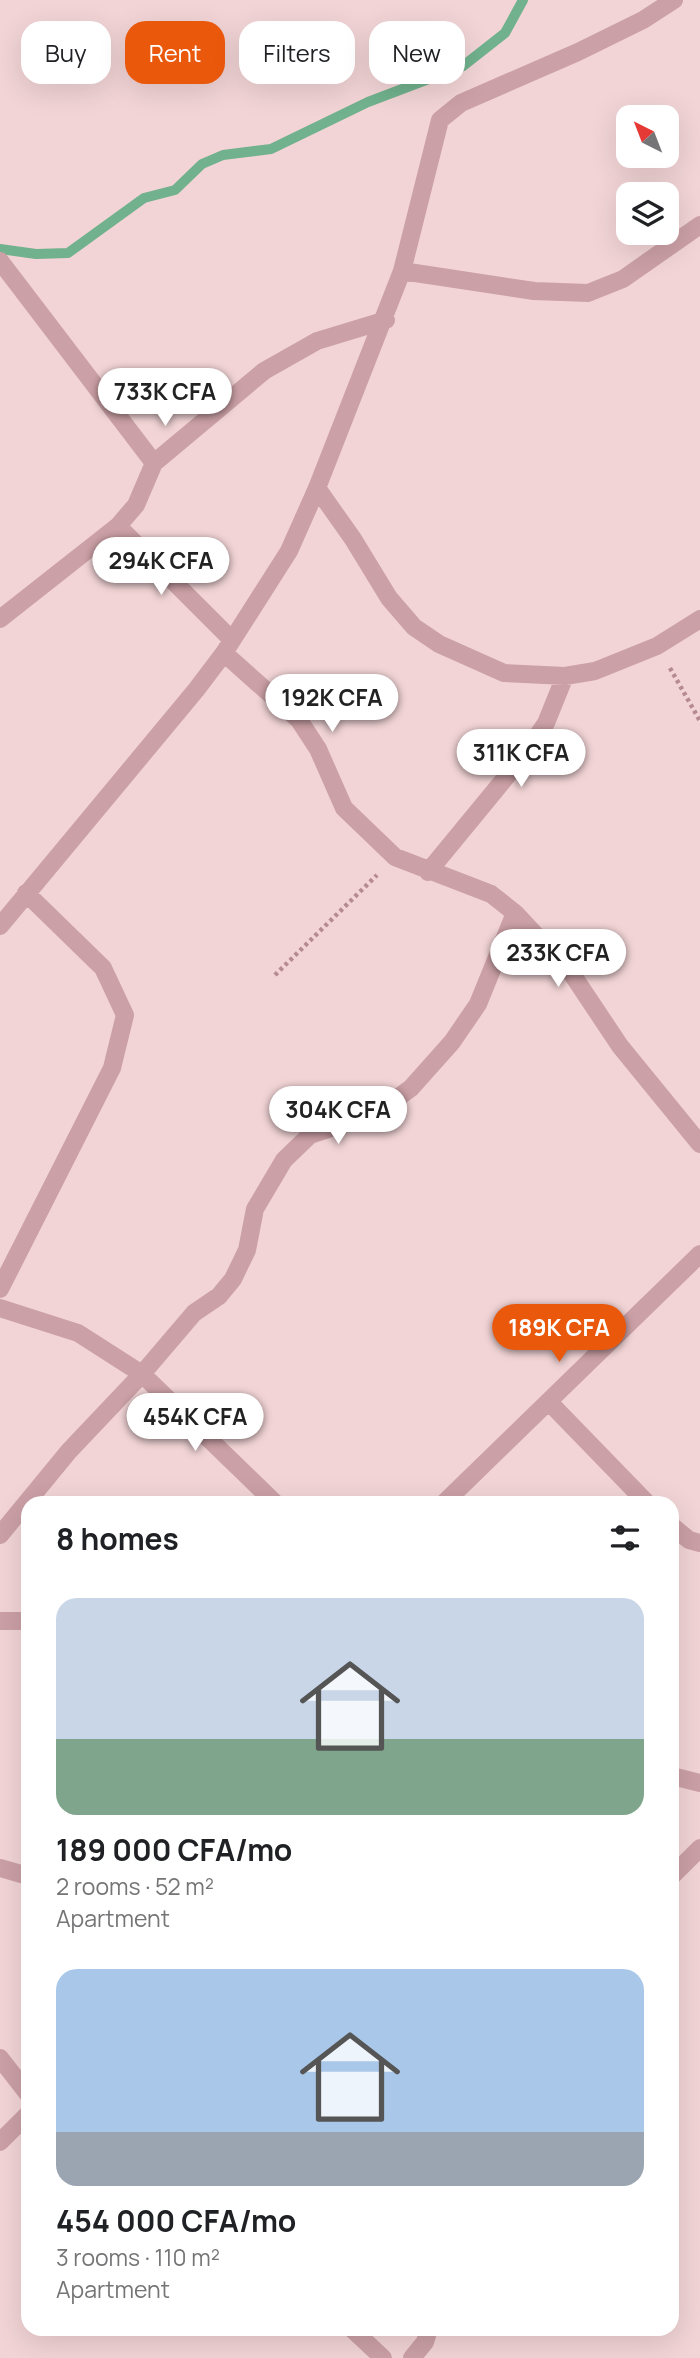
<!DOCTYPE html>
<meta charset="utf-8">
<style>
:root{--surface:#fff;--page:#f6f6f6;--text:#202124;--muted:#757577;--accent:#ea580c}
body{margin:0;font-family:Manrope,sans-serif;background:var(--page);color:var(--text);height:100vh;display:flex;flex-direction:column;font-size:26px;white-space:nowrap}
*{box-sizing:border-box;margin:0}
p{font-size:23px;color:var(--muted)}
.icon{flex:none;width:38px;height:38px;fill:none;stroke:currentColor;stroke-width:2;stroke-linecap:round;stroke-linejoin:round}
.map{position:relative;flex:1;overflow:hidden}
.side{position:absolute;left:21px;top:1496px;width:658px;height:840px;display:flex;flex-direction:column;background:var(--surface);border-radius:21px;box-shadow:0 7px 28px #0002}
.side>*{flex:none}
.hud{position:absolute;left:21px;top:21px;width:658px;height:63px;display:flex;gap:14px}
.needle{width:46px;rotate:318deg}
.fabs{position:absolute;left:616px;top:105px;display:grid;gap:14px}
.fabs a{display:grid;place-items:center;width:63px;height:63px;border-radius:14px;background:var(--surface);box-shadow:0 7px 28px #0002;font-size:35px}
.price{position:absolute;translate:-50% -60px;padding:0 16px;border-radius:24px;background:#fff;color:#222;font-size:23px;line-height:46px;filter:drop-shadow(0 2px 4px #0008)}
.price::after{content:'';position:absolute;left:50%;top:42px;width:21px;height:16px;margin-left:-10px;background:inherit;clip-path:polygon(0 0,100% 0,50% 100%)}
.price.on{background:var(--accent);color:#fff}
ul{padding:0;list-style:none}
li{display:grid;align-content:center;gap:14px;height:371px;padding:0 35px}
li span{display:grid;place-items:center;height:217px;border-radius:21px;color:#555}
li>.icon{margin-inline-start:auto}
span .icon{width:126px;height:126px;fill:#fffc;stroke-width:1}
li b{font-size:30px}
h2{display:flex;justify-content:space-between;align-items:center;height:84px;padding:0 35px;font-size:30px}
.tag{padding:0 24px;border-radius:21px;background:var(--surface);box-shadow:0 7px 28px #0002;font-size:24px;line-height:63px}
.tag.on{background:var(--accent);color:#fff}
.map>svg:first-child{display:block}
.lines{fill:none;stroke-linecap:round;stroke-linejoin:round}
.stream{stroke:#71b18d;stroke-width:10}
.path{stroke:#b68a91;stroke-width:4.5;stroke-dasharray:3.5 3.5;stroke-linecap:butt}
.street{stroke:#cba0a6;stroke-width:18}
</style>
<div class="map">
<svg width="700" height="2358" viewBox="0 0 700 2358">
<rect width="100%" height="100%" fill="#f2d4d6"/>
<g class="lines">
<!-- stream -->
<path class="stream" d="M0,249L36,254L68,253L144,198L175,190L202,164L223,155L271,149L368,102L463,66L505,33L523,0"/>
<!-- path -->
<path class="path" d="M670,668L700,721
M275,975L377,875"/>
<!-- street -->
<path class="street" d="M0,261L154,463
M402,271L534,291L588,293L623,279L700,225
M317,488L353,539L389,598L414,627L439,644L504,673L565,676L595,671L657,646L700,619
M118,526L232,640
M0,619L118,526L136,505L154,463L264,371L317,341L386,320
M224,653L299,720L318,749L344,808L395,857L491,894L515,913L572,974L620,1046L700,1144
M428,872L525,754L546,723L565,676
M0,926L196,690L224,653L289,551L317,488L402,271L440,120L461,103L578,52L643,20L674,0
M0,1289L112,1068L125,1015L103,968L26,893
M0,1308L78,1333L142,1374L275,1503
M549,1402L647,1503
M444,1503L700,1254
M672,1526L689,1540L700,1543
M0,1535L69,1451L142,1374L194,1313L219,1296L233,1279L247,1250L255,1209L284,1160L310,1135L377,1113L411,1088L452,1042L478,1004L515,913
M0,1621H28
M672,1776L700,1783
M0,1868L28,1876
M672,1876L700,1848
M0,2058L28,2094
M0,2142L28,2114
M352,2329L383,2358
M412,2358L425,2342L429,2329"/>
</g>
</svg>
<div class="fabs">
<a><svg class="needle" viewBox="-14 -14 28 28"><path d="M0-13l5 13h-10z" fill="#e53935"/><path d="M0 13l5-13h-10z" fill="#757577"/></svg></a>
<a><svg class="icon" aria-label="layers" viewBox="0 0 24 24"><path d="M12 4l9 5-9 5-9-5zM3 14l9 5 9-5"/></svg></a>
</div>
<b class="price" style="left:165px;top:428px">733K CFA</b>
<b class="price" style="left:161px;top:597px">294K CFA</b>
<b class="price" style="left:332px;top:734px">192K CFA</b>
<b class="price" style="left:521px;top:789px">311K CFA</b>
<b class="price" style="left:558px;top:989px">233K CFA</b>
<b class="price" style="left:338px;top:1146px">304K CFA</b>
<b class="price on" style="left:559px;top:1364px">189K CFA</b>
<b class="price" style="left:195px;top:1453px">454K CFA</b>
<div class="hud">
<a class="tag">Buy</a>
<a class="tag on">Rent</a>
<a class="tag">Filters</a>
<a class="tag">New</a>
</div>
<section class="side">
<h2>8 homes<svg class="icon" aria-label="filters" viewBox="0 0 24 24"><path d="M4 7h16M4 17h16"/><circle cx="9" cy="7" r="2"/><circle cx="15" cy="17" r="2"/></svg></h2>
<ul>
<li><span style="background:linear-gradient(#c9d6e8 65%,#7fa58c 0)"><svg class="icon" aria-label="home" viewBox="0 0 24 24"><path d="M3 11l9-7 9 7M6 9v11h12V9"/></svg></span><div><b>189 000 CFA/mo</b><p>2 rooms · 52 m²</p><p>Apartment</p></div></li>
<li><span style="background:linear-gradient(#a9c7e8 75%,#9aa5b1 0)"><svg class="icon" aria-label="home" viewBox="0 0 24 24"><path d="M3 11l9-7 9 7M6 9v11h12V9"/></svg></span><div><b>454 000 CFA/mo</b><p>3 rooms · 110 m²</p><p>Apartment</p></div></li>
</ul>
</section>
</div>
